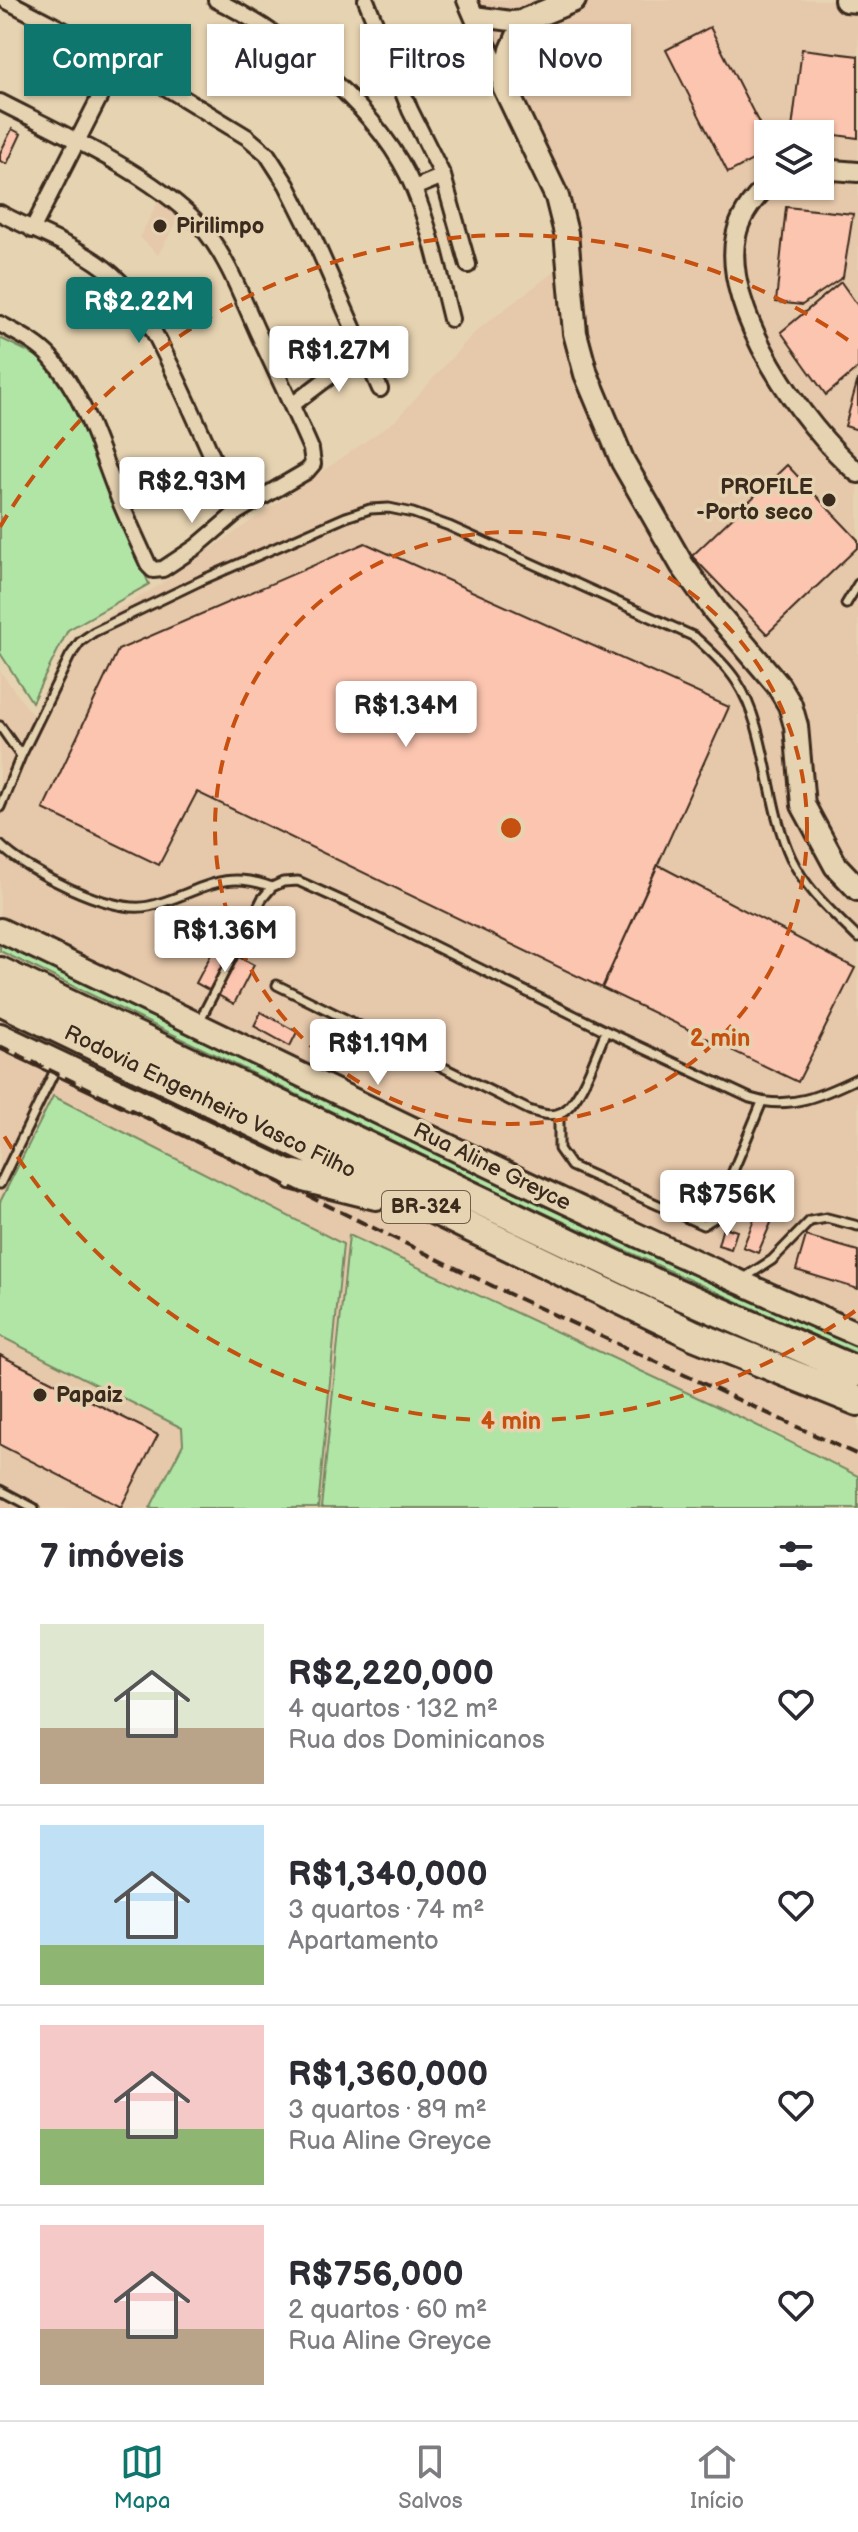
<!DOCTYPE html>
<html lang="pt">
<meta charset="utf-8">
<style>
:root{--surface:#fff;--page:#f2f2f3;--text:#2b2b33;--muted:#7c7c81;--line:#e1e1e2;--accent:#0f766e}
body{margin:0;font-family:"Balsamiq Sans",sans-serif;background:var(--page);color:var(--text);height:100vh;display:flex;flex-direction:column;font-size:30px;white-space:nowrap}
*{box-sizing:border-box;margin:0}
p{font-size:26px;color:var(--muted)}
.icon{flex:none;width:44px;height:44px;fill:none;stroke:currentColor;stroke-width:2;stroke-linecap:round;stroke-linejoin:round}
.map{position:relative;height:1508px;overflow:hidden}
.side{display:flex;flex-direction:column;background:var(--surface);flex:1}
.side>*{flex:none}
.guide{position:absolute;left:24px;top:24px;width:810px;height:72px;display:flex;gap:16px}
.buttons{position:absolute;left:754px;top:120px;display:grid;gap:16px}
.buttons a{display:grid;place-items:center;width:80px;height:80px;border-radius:0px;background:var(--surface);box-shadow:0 2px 6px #0004;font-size:40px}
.price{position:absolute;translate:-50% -68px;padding:0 18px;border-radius:8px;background:#fff;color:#222;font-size:26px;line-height:52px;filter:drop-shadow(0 2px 4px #0008)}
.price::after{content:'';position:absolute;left:50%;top:48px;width:24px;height:18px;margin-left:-12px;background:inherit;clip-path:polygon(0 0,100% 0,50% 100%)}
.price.selected{background:var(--accent);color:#fff}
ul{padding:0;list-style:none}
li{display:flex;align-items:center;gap:24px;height:200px;padding:0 40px}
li+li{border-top:2px solid var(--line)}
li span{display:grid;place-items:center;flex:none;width:224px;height:160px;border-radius:0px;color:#555}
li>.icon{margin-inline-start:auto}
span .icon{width:96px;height:96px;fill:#fffc;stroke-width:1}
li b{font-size:34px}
h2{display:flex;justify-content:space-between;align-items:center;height:96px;padding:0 40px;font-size:34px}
.chip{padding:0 28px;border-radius:0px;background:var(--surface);box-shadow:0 2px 6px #0004;font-size:28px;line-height:72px}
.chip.selected{background:var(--accent);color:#fff}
.menu{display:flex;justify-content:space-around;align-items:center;height:112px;border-top:2px solid var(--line);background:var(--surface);font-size:22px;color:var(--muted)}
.menu a{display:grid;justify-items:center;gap:4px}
.menu .selected{color:var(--accent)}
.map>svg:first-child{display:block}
.built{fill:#e6c8aa;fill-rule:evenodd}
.green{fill:#b1e5a6;stroke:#768862;stroke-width:2}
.building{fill:#fcc5af;stroke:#3b2a1e;stroke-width:2}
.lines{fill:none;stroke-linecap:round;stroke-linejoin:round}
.service-casing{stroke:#3b2a1e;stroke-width:13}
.minor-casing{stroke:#3b2a1e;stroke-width:20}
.tertiary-casing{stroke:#3b2a1e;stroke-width:24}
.secondary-casing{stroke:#3b2a1e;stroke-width:28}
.motorway-casing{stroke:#3b2a1e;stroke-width:34}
.service{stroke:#e6d3b1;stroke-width:7}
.minor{stroke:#e6d3b1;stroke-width:14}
.tertiary{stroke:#e6d3b1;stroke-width:18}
.secondary{stroke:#e6d3b1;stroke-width:22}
.motorway{stroke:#e6d3b1;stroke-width:28}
.rail{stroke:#3b2a1e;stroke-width:4;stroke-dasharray:12 6;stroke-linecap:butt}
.ring{fill:none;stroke:#c55010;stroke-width:4;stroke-dasharray:14 10}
.poi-dot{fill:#3b2a1e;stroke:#e6d3b1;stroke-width:3}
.labels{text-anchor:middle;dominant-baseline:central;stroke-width:7;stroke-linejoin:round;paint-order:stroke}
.shield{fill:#e6d3b1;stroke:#6e5d4a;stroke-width:2}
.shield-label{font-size:20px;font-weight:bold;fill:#3b2a1e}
.poi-label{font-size:22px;font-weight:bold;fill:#3b2a1e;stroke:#e6d3b1;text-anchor:start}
.street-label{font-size:22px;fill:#3b2a1e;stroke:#e6d3b1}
.centre{fill:#c55010;stroke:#e6d3b1;stroke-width:4}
.ring-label{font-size:24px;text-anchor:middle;font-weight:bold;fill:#c55010;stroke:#e6d3b1;stroke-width:7;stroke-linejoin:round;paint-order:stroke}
</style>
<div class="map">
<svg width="858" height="1508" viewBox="0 0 858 1508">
<rect width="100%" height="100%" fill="#e6d3b1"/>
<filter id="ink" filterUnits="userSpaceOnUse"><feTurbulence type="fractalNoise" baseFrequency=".0125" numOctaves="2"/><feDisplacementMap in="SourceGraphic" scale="16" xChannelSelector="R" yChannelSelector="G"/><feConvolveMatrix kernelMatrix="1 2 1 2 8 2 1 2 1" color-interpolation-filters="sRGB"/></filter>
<g filter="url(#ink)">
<!-- built -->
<path class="built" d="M470,0H858V1508H0V671L32,715L75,635L155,588L395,421L475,332L563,265L552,198ZM768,134H820V186H768Z
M158,202L180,216L158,255L140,237Z"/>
<!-- green -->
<path class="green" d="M0,338L41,358L76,409L149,584L68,630L32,702L0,653Z
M0,939L858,1340V1354C567,1230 285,1087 0,951Z
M53,1096L343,1244L318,1508H150L183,1444L182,1428L0,1336V1202Z
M349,1235L748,1421L858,1476V1508H321Z"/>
<!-- building -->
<path class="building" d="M710,27L768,141V152L728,173L666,50Z
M802,49L858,56V138L792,129Z
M12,129L21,134L7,164L0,161V153Z
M786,207L853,214L843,277L802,305L776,302Z
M841,282L858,306V368L826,395L781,332Z
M858,379V430L845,426Z
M787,465L858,540V547L767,634L692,556Z
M365,543L729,707L602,988L197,792L159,865L43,809L118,650Z
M658,865L855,968L798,1082L602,988Z
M216,945L254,965L234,1004L196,983Z
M261,1012L297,1032L290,1046L254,1026Z
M764,1195L780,1202L758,1253L743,1247Z
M723,1227L737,1231L731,1249L718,1245Z
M806,1236L858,1251V1289L796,1270Z
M0,1355L158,1435L121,1507L0,1445Z"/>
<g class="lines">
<!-- service casing -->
<g class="service-casing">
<path id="service" d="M846,604L858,584
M0,726L21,756
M0,807L21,756L70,656L80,642L94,632L202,580L346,517L370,509L389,508L413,513L449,526L695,637C710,651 726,665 737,682C768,730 766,805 791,858C806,890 834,914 858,938
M0,845C26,871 112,915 149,906C197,895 218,867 272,887
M277,985L529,1110C539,1113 549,1117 560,1113C580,1105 597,1051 606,1031
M200,1020L262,899L272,887L283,882L298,881L349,904L606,1031L750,1098C789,1111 823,1095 858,1078
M559,1113V1149L571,1166L703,1225L713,1219L762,1102
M0,1184L58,1064
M744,1278L772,1260L810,1221L827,1218L858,1226
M0,1490L34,1508"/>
</g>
<!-- minor casing -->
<g class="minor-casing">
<path id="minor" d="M5,0L119,59L247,137L267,154L287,185L315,241L380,389
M216,0C289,35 383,113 414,189C431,230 440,275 451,319
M366,0L410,110L443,176L468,265
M0,102C62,134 160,177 205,231C229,261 242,298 258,333C276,372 294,410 311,449L313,464L307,471L237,512L196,547L163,569L153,570L149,566C137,540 124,513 114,486C97,442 83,394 51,358C37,342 18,334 0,324
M414,188L443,176
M0,213C37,233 82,247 113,275C139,298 153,330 169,362C193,411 214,462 237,512
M32,230L119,59
M292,405L362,352"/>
</g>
<!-- tertiary casing -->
<g class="tertiary-casing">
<path id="tertiary" d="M467,0L504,86
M474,16L511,21L525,20
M820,169L858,172
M768,185C753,199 740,215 736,236C721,310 804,427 858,473"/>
</g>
<!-- secondary casing -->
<g class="secondary-casing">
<path id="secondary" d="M574,0L525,20L512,50L504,86L557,197L566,233L575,333L586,374L623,462L682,565L716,612L778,685L790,705L796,726L803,805L836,866L858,889
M846,0L858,1
M0,930C286,1065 567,1209 858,1334
M0,1035L295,1175"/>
</g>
<!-- motorway casing -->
<g class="motorway-casing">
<path id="motorway" d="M0,972L660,1286L858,1372
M0,1000L694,1335L858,1401
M295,1175L376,1195"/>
</g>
<!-- service -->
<use href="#service" class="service"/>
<!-- minor -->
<use href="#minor" class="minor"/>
<!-- tertiary -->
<use href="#tertiary" class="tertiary"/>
<!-- secondary -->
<use href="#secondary" class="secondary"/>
<!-- motorway -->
<use href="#motorway" class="motorway"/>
<!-- rail -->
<path class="rail" d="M0,1046L505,1292L858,1455"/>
</g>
</g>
<!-- distance rings -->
<g class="ring">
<circle cx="511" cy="828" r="296"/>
<path d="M855 1311A593 593 0 0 1 0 1129M0 527A593 593 0 0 1 855 345"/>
</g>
<!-- markers -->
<g class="poi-dot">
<circle cx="160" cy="226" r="8"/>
<circle cx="829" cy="500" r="8"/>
<circle cx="40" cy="1395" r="8"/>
</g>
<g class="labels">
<!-- shield labels -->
<rect class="shield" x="382" y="1191" width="88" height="32" rx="6"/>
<g class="shield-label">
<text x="426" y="1207">BR-324</text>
</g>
<!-- poi labels -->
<g class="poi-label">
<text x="176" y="226">Pirilimpo</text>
<text x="813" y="487" text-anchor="end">PROFILE<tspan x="813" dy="25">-Porto seco</tspan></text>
<text x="56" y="1395">Papaiz</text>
</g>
<!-- street labels -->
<g class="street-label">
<text transform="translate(210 1102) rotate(26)">Rodovia Engenheiro Vasco Filho</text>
<text transform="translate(492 1167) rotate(26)">Rua Aline Greyce</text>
</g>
</g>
<circle cx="511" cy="828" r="12" class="centre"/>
<g class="ring-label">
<text x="720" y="1046">2 min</text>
<text x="511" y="1429">4 min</text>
</g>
</svg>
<div class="buttons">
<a><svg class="icon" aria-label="layers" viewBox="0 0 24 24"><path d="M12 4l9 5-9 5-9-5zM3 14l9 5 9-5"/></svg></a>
</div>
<b class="price selected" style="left:139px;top:345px">R$2.22M</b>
<b class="price" style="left:339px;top:394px">R$1.27M</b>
<b class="price" style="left:192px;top:525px">R$2.93M</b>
<b class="price" style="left:406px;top:749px">R$1.34M</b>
<b class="price" style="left:225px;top:974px">R$1.36M</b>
<b class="price" style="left:378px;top:1087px">R$1.19M</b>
<b class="price" style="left:727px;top:1238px">R$756K</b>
<div class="guide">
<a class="chip selected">Comprar</a>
<a class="chip">Alugar</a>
<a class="chip">Filtros</a>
<a class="chip">Novo</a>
</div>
</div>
<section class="side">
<h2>7 imóveis<svg class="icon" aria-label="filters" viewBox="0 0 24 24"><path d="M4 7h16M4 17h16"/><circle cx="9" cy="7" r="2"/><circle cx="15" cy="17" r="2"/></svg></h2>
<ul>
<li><span style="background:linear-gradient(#dfe7d0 65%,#b9a48a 0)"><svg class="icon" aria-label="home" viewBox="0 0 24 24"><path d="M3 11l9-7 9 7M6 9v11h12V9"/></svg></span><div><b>R$2,220,000</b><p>4 quartos · 132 m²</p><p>Rua dos Dominicanos</p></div><svg class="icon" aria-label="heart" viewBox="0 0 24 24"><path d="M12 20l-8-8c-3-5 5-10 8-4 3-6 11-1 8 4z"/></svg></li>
<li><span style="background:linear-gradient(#bfe0f5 75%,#8fb573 0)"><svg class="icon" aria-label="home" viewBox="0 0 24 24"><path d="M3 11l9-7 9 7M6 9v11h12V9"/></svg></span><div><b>R$1,340,000</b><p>3 quartos · 74 m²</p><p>Apartamento</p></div><svg class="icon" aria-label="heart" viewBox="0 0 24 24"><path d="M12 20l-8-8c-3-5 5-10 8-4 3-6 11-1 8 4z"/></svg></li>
<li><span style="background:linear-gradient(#f6c9c9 65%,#8fb573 0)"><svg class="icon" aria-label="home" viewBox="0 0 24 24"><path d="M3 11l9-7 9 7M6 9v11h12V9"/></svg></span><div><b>R$1,360,000</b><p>3 quartos · 89 m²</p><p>Rua Aline Greyce</p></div><svg class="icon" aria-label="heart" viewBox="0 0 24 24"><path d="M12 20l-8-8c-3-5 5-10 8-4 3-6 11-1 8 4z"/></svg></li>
<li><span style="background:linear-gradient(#f6c9c9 65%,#b9a48a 0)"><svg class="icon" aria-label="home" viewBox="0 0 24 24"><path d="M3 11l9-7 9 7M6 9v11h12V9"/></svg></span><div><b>R$756,000</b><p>2 quartos · 60 m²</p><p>Rua Aline Greyce</p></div><svg class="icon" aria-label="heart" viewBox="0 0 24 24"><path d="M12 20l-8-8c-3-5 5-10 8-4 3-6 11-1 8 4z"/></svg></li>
</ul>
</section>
<nav class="menu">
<a class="selected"><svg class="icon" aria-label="map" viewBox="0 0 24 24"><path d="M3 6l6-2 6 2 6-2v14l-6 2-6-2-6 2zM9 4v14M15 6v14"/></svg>Mapa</a>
<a><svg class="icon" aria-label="saved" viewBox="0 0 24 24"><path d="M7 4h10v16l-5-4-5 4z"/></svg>Salvos</a>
<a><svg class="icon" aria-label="home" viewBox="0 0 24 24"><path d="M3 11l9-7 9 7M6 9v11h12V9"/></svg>Início</a>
</nav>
